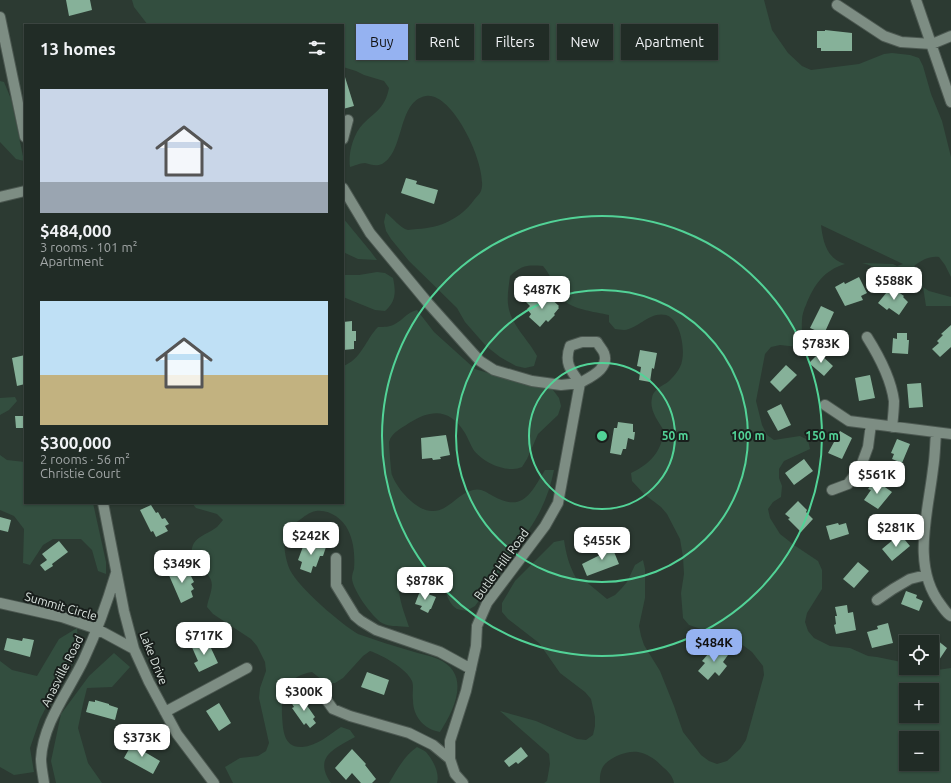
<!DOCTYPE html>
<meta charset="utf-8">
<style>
:root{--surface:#212c26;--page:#2d3832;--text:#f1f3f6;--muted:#a2a7a7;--line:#3e4843;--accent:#95b2f1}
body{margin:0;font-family:Ubuntu,sans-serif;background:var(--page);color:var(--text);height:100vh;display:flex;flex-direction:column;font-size:15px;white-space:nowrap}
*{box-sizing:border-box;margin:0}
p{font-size:13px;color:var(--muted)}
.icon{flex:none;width:22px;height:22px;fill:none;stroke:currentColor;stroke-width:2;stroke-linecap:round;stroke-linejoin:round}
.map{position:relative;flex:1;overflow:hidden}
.panel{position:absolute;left:24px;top:24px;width:320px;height:480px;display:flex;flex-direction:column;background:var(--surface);border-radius:0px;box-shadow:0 1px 3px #0004,0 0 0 1px var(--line)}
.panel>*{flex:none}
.banner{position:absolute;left:356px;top:24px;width:380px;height:36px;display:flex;gap:8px}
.tools{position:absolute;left:899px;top:635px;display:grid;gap:8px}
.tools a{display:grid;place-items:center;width:40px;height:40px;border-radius:0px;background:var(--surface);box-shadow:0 1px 3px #0004,0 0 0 1px var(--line);font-size:20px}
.price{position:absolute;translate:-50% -34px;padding:0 9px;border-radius:8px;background:#fff;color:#222;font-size:13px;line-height:26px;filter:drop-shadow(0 1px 2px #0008)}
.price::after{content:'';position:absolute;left:50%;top:24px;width:12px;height:9px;margin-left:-6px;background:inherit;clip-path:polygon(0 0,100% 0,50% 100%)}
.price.on{background:var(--accent);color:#111}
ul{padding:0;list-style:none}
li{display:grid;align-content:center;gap:8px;height:212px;padding:0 16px}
li span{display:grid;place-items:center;height:124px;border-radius:0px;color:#555}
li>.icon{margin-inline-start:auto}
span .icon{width:72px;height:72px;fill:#fffc;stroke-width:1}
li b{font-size:17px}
h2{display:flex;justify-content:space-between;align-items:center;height:48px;padding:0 16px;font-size:17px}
.tag{padding:0 14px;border-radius:0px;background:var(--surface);box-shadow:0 1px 3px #0004,0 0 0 1px var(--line);font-size:14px;line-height:36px}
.tag.on{background:var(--accent);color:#111}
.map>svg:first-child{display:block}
.green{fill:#334e3f;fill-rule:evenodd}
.building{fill:#86b199}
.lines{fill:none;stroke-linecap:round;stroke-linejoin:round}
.minor-casing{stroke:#4c5851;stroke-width:12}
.minor{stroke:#7d8d83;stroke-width:10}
.ring{fill:none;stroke:#52d397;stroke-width:2}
.labels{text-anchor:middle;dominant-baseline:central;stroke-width:4;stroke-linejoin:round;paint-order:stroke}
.street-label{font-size:12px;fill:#dce5e0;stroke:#191f1c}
.centre{fill:#52d397;stroke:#191f1c;stroke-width:2}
.ring-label{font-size:12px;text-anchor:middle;font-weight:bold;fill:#52d397;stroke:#191f1c;stroke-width:4;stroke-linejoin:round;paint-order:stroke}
</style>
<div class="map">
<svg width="951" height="783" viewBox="0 0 951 783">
<rect width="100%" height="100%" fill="#2c3a32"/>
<!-- green -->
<path class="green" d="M132,0H764L772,30L788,53L802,66L811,70L859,64L884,54L892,53L910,55L919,58L923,66L931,94L942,121L951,157V277L945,265L939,257C929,256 922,260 914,266L920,270L923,287L929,291L951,297V306H926L923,287C915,282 907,270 899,267C895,266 890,268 886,268C878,269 870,265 862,263L893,264L897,266L903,264L821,225C823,242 827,259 845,264C824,270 814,285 806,305C804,309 802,315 802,320C801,332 804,334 798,347L780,345L771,347L765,354L756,401L762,425L767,435L774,440L800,436L808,440L810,449L784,461L779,469V478L782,486L781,497L773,502L768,509L770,518L780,534L794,545L818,561L822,570V589L807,613L805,622L808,631L814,638L830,646L850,648L868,656L877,657L906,663V668H920L930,671L951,668V783H674C673,777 669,772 664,768C656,760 649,754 638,752C631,751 625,753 619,755C606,761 599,766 600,783H544L547,781L550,764L549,754L500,711L536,721L577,739L586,740L593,735L595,726V717L591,699L585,692L560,673L539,643L508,619L502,612V603L515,581L554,542L564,540C566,554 569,565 576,578L584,580L607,599L615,595L621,589L627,582L635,565L643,560L645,569V598L639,626L641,636L644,645L660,671L674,706L683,732L701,755L709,761L717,764L727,761L740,749L746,740L764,675L763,666L752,652L744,646L728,638L689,625L683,618L681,593L684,574L683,557L680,539L667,514L661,507L644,494L632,481L631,473C650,464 661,452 664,431C658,421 649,410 652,398C654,387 665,386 671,379C674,376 678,371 680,367C687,354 681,319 666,315C650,311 639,328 624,330C621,330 617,329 615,329L609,322V315C596,312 567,309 560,296C553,286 551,275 543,266C527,265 522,265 510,276C509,285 507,295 508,304C510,324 528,339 537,356L534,366L525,368L516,366L500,357L486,346L465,322L457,308L409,261L391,239L386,231L384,222L386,213C393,218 400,228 408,230C410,230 414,229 417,229C440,228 460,219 474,200C476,197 480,194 481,191C489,169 453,91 426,96C397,101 405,152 382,164C375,167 371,164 365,163C360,163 354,166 350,167C348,154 353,134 363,124C376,111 385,108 389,88L384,81L364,75L356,71L343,67V25H148L134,7ZM906,690H932V716H906ZM906,738H932V764H906Z
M0,81L4,82L11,99L24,161L16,159L0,142Z
M343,218L371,252L377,260L358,259L343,252Z
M377,272L385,273L393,278C396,292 396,302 385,311L375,310L343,297V275H359Z
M417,310L434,332L475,369L527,385L545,386L553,390L559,398L561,406L558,415L538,434L527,459L522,467C519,468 516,469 513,469C500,470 480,460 473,449C470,444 468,438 465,433C450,408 431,409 409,423C402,428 391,433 389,442C389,445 391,472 392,475C397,489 417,512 433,511C449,511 458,493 473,490C481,488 486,492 493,496C523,513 531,493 545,470H554C550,491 541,513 528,531C522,540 514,549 509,559L475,606L466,611C464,610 460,610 457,609C450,605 447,596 444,588C435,571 420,566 402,571C394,589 403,609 409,627C400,626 389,627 382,623C372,617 352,589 352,578C352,575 353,572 354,569C355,556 354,542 348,530C343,519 329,509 316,511C309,512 304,517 298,521C294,524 290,527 287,531C282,541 285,559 290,570C299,588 341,624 358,634C376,640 393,646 411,651C420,654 429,655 438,659C472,674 454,710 440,732C424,729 413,717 413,700C412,694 414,686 412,681C407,669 382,655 370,651L363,656L343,678L335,683H326L312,672C287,676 281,693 282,715C283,729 283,748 302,747C317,746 329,735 341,727L350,730L355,737C334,749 313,757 331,783H233L225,767L240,758L258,756L266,751L269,743L259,698L260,688L266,671L265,662L257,646L251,639L213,614L207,607C208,599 214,588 211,580C206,567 185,559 194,543C198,536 211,532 217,527C219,525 221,522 223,520L217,514L196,508L192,503H343V366C361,360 366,339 378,327C384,327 390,327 395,324C404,319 406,313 417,310Z
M15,397L17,401L9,410L0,415V398Z
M0,455L7,460L25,462V503H93L106,562V574L98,571L92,550L81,539H53L43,545L30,565L23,563L24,529L14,516L0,510Z
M77,628L78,645L40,719L30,748L34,772L14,775L0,767V661L12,670L37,676L59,639Z
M114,653L130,667L112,687L87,688L83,704L78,728L88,763L102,783H56L51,761L61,714L89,676Z
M417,747C420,749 424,750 426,752C433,760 440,773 437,783H389C397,770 404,756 417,747Z"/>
<!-- building -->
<path class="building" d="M66,0H90L92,10L69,16Z
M825,30L852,33V51H821V48H817V31H825Z
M345,77L354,106L343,109V78Z
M406,178L417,181L416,184L438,190L434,204L401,193Z
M859,277L867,293L861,296L863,300L845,306L835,287L844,282L845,284Z
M891,287L904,296L903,297L908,302L899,315L889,308L887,310L878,303Z
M532,296L538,302L542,297L545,300L548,296L559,306L558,307L559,308L554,314L555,315L548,322L546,320L540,327L529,317L531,314L527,309L530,306L526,302Z
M821,306L834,312L824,334L810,328Z
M352,321V331H356V341H354V349L343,350V322Z
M951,325V347L940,357L932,349L939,343L937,341L943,335L941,334Z
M897,333H907V340H909L908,354L892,353L893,338L897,339Z
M640,350L657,353L654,369L652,368L650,382L639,380L641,367L637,366Z
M819,353L833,366L824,376L809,363Z
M25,355V384L17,386L12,358Z
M786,365L797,375L780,392L770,382Z
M870,375L875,398L859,401L855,378Z
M921,383L923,407L909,408L907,384Z
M781,404L791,425L778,431L767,411Z
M15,416H25V428H16Z
M618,422L633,424V432H635L634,440L628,438L626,449H623L621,455L610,453L614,428H617Z
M840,431L852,438L842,459L828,453Z
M446,435L450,455L440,457L441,459L433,460L432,458L422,459L421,438Z
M897,439L910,444L902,463L892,459L894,454L891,453Z
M804,459L813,471L794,485L785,473Z
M875,480L892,492L878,509L864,500L871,490L868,489Z
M798,501L807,510L806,512L813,519L801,532L788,519L790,518L785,514Z
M151,505L156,513L158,512L162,519L165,518L169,524L165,526L168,531L156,537L153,531L151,532L140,510Z
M0,517L11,520L8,532L0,530Z
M838,523L839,525L846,523L849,534L830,540L826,526Z
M900,534L910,546L892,561L882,549Z
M59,541L68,552L52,564L53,566L45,571L40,565L47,560L42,554Z
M610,542L619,564L587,576L582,564L602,554L599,546Z
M307,543L314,545L315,543L326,547L323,556H320L316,567L313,566L311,573L300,569L302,562L298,560L304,544L307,545Z
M858,562L869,571L854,588L843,579Z
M180,567L182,572L185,571L186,573L189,572L194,582L191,584L194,589L191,591L193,597L181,603L168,573Z
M420,591L436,597L431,609H430L428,613L420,609L422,606L415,604Z
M906,591L917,595L916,598L923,601L919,611L901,604Z
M847,605L848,613L853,612L856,630L836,634L834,625L836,624L835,616H837L835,607Z
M888,623L893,643L872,648L867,632L878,629L877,626Z
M932,636L947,648L939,660L932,655Z
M7,638L22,641L23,638L34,640L30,657L4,650Z
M202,640L206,648L210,646L218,663L199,672L194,663L198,661L191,645Z
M716,645L728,655L723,662L727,666L719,676L715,672L708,680L698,671L705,663L702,661Z
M367,672L389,680L384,695L361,687Z
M298,697L301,702L303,700L315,717L313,719L316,723L310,728L306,723L304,725L292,708L294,707L291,702Z
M95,700L109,704V705L118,708L115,720L86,712L89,701L95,702Z
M219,703L231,723L219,731L206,711Z
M134,740L146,746L143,751L160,761L153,774L124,758Z
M521,747L528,756L518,764L516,762L509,767L504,761Z
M352,749L366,764L365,765L376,779L372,783H361L352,773L346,780L335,768Z"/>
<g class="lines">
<!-- minor casing -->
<g class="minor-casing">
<path id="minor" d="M916,0L951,102
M837,5L884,36L901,42L932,44L951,36
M0,17L25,137
M343,139L348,120
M343,188L370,233L428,303L480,361L494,370L532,381L561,385L580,383L558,503L545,526L487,603L477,626L476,646L466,691L450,741V759L455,774L463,783
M0,197L25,191
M867,337C879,356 891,378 894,401C894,409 893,418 892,427
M582,342H597C599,346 603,350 604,353C610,369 590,377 580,383C570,370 564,362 570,346Z
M825,405L849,421L951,434
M936,433C935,445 935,457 933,469C928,513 911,567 941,605C944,609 947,614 951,616
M832,490L848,484L861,466L868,447L871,424
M103,503L124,611L134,649L149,682L177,734L214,783
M336,558V585L355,616L361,621L376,630L440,652L471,669
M877,600L893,589L910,579L926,575
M0,603L62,617L97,629L134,649
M317,687L333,709L350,716L409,733L433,745L450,759
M165,712L247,668
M44,783C43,775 41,767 41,759C43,722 69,691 84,659C97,631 107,603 116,573"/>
</g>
<!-- minor -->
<use href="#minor" class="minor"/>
</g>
<!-- distance rings -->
<g class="ring">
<circle cx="602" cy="436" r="73"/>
<circle cx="602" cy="436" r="146"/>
<circle cx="602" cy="436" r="220"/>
</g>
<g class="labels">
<!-- street labels -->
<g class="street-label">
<text transform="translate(501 564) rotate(-54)">Butler Hill Road</text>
<text transform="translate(61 606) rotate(16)">Summit Circle</text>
<text transform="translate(154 658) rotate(68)">Lake Drive</text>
<text transform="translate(62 671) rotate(-63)">Anasville Road</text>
</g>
</g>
<circle cx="602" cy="436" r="6" class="centre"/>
<g class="ring-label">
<text x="675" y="440">50 m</text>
<text x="748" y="440">100 m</text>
<text x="822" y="440">150 m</text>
</g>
</svg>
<div class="tools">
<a><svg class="icon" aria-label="locate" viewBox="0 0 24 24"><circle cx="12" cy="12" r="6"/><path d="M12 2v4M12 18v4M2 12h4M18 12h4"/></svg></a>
<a>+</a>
<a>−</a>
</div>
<b class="price" style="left:894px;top:301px">$588K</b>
<b class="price" style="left:542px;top:310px">$487K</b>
<b class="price" style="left:821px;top:364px">$783K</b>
<b class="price" style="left:877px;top:495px">$561K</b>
<b class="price" style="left:896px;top:548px">$281K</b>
<b class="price" style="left:311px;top:556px">$242K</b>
<b class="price" style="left:602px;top:561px">$455K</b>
<b class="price" style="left:182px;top:584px">$349K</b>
<b class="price" style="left:425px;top:601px">$878K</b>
<b class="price" style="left:204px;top:656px">$717K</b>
<b class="price on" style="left:714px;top:663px">$484K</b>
<b class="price" style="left:304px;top:712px">$300K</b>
<b class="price" style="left:142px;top:758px">$373K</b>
<div class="banner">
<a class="tag on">Buy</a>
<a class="tag">Rent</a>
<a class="tag">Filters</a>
<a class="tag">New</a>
<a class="tag">Apartment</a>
</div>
<section class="panel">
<h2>13 homes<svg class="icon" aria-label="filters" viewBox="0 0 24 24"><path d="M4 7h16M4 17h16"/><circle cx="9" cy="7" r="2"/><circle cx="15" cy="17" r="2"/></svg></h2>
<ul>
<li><span style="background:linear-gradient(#c9d6e8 75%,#9aa5b1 0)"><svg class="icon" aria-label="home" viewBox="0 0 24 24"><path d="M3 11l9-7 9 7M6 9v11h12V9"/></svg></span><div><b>$484,000</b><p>3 rooms · 101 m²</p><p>Apartment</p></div></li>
<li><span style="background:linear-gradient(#bfe0f5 60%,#c2b280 0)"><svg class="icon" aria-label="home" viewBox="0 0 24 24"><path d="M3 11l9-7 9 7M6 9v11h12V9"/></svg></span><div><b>$300,000</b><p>2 rooms · 56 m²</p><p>Christie Court</p></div></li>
</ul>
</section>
</div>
